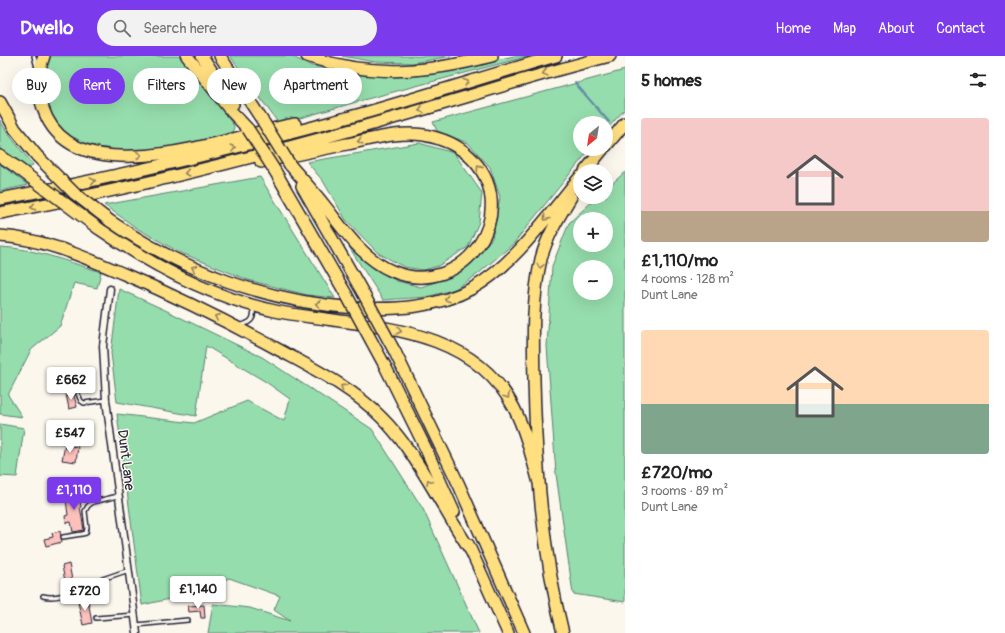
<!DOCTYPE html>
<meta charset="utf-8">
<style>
:root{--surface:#fff;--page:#f2f2f2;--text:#222;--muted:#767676;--accent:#7c3aed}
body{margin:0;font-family:Pangolin,sans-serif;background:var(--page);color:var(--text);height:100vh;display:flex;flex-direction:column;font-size:15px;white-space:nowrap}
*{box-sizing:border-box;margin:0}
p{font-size:13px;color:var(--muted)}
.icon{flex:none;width:22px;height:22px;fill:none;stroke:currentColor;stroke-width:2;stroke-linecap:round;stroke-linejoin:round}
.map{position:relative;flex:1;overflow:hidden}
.drawer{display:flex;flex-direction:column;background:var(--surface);width:380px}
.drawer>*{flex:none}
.guide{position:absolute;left:12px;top:12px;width:380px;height:36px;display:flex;gap:8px}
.needle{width:26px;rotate:210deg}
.controls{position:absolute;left:573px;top:60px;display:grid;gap:8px}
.controls a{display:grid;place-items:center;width:40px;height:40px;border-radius:50%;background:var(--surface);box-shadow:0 4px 16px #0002;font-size:20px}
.price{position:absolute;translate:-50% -34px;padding:0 9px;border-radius:4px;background:#fff;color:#222;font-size:13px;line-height:26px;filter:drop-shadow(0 1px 2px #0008)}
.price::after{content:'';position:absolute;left:50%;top:24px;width:12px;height:9px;margin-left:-6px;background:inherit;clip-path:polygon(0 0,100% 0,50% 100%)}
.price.selected{background:var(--accent);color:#fff}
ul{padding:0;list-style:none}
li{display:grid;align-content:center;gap:8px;height:212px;padding:0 16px}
li span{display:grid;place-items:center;height:124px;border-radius:4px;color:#555}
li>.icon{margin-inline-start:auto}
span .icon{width:72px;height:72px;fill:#fffc;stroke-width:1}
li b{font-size:17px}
h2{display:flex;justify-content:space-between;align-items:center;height:48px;padding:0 16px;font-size:17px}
.pill{padding:0 14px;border-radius:18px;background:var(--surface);box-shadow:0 4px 16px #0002;font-size:14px;line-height:36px}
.pill.selected{background:var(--accent);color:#fff}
header{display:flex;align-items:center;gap:24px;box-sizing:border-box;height:56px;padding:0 20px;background:var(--accent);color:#fff}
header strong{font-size:19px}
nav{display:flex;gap:22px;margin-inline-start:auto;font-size:14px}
.search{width:280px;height:36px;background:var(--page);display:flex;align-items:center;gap:10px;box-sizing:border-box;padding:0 14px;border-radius:22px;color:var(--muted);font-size:15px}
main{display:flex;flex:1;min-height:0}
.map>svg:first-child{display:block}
.green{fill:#95ddac;stroke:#5c8074;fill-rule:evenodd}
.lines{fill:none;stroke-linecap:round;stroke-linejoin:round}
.stream{stroke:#638aa8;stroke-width:2}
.building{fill:#fdc1bb;stroke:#22223b}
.lane-casing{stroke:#22223b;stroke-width:6}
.street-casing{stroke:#22223b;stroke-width:9}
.highway-casing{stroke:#22223b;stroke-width:14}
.lane{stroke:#fbf7ec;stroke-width:3}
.street{stroke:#fbf7ec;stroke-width:6}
.highway{stroke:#ffdf80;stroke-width:11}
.highway-bridge-casing{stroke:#22223b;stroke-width:14;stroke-linecap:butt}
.highway-bridge{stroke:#ffdf80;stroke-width:11}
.oneway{stroke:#90805e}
.labels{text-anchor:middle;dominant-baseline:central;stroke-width:3;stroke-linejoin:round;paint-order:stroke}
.street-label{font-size:14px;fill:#22223b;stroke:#fbf7ec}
</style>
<header>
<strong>Dwello</strong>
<div class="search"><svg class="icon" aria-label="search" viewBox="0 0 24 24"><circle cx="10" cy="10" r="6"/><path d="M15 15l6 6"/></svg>Search here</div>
<nav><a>Home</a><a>Map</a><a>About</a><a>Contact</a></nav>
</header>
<main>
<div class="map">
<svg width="625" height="577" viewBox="0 0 625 577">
<rect width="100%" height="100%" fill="#fbf7ec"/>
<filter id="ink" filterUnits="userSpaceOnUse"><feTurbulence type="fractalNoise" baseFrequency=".025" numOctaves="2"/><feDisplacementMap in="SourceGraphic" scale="8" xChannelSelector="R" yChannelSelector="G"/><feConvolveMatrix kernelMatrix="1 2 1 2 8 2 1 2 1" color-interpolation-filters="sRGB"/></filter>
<g filter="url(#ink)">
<!-- green -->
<path class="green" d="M47,0H179L210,36L234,70L233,78L178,91L126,99L77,87L54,66L43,42V14Z
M230,0H291L312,10L344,15L402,19H423L451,14L514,0H529L367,43L279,68Z
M342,0H452L412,7L375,6Z
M625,14V53L606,74V67H580V93H590L513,188L478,218L455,233L427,241L383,244L349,191L377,214L397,225L421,231L449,221L472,207L492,182L500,141L490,111L468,87L437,75L433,66Z
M0,64L7,76L33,109L29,112L0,92Z
M419,87L454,97L482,137L479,166L468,191L438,210L424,214L404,211L378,197L346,164L323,125L307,106Z
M0,108L28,129L0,135Z
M625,116V546L573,538L556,418L547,290L552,210L569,167L597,141H606V133ZM580,163H606V189H580ZM580,211H606V237H580Z
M260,121L335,242L307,239L248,224L179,196L138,173L104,149Z
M0,191C34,192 68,206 101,216L97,232L74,227L60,270L31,294L8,339L22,361L0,358Z
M119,233L165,254L262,301L372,373L423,453L479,577H208L213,548L250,552L290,565L274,554L280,540L229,522L193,538L142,549L117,358L194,367L247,345L284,365L290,343L266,326L206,290L196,360L117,346L111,297Z
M0,368L24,372L17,421L0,420Z"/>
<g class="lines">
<!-- stream -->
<path class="stream" d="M575,27L609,66"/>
</g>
<!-- building -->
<path class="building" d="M73,336L77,351L69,353L66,338Z
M65,389L78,391L76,406L62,404Z
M78,434L81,451H80L84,474L73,476L71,466L66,467L65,460L68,459L65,436Z
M60,475L62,486L46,490L44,483L53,481L52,477Z
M69,508L72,524L65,525L62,510Z
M88,544L92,567L83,569L78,546Z
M204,549L205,562H201L200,555L189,556L188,550Z"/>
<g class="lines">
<!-- lane casing -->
<g class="lane-casing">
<path id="lane" d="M34,0L37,12
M241,269C251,267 256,262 252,251
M78,338L81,345L84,347L106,344
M63,481L82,478L86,477L87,472L85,455L88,450L93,446L118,440
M43,540C59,544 73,535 87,529C101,523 115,519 129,514
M96,562L135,559
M136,569L188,564"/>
</g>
<!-- street casing -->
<g class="street-casing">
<path id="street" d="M110,233L103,290L106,344L137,577"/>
</g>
<!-- highway casing -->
<g class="highway-casing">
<path id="highway" d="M44,0C36,21 37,41 47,62C85,138 233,79 295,68
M187,0L230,54L248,73
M202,0L233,48
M220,0L264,67
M307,0C371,22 428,17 492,0
M0,46L15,73L37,100
M606,90L625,67
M0,100L15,110
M261,106C290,100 318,94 347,88C372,83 399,75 424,79C440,82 456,88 468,99C527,152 464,246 392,215C363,203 344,174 325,150C314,136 302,123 290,109
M275,115L346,238
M585,115L603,93
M302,130L363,237
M0,143C124,120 247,90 368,56C431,38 493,18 556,0
M0,157C134,133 266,99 397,61C468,41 538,18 610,0
M110,165C183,215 267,246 355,252C396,254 436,252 473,232C515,208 549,158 580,121
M98,172C151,209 210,241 275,255C357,272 469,264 514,352C526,376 532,402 539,427
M0,180C44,183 84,201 124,218C178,241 230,267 281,295C316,314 354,333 382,362C408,388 425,420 444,451C452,466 462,481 471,495
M395,296L459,429L524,577
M385,310L425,391L454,456
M468,488L508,577
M563,577C542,495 536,409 534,324C533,284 532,242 541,203C547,180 559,161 571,141"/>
</g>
<!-- lane -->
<use href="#lane" class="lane"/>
<!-- street -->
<use href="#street" class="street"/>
<!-- highway -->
<use href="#highway" class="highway"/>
<!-- highway-bridge casing -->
<g class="highway-bridge-casing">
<path id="highway-bridge" d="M264,67L290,109
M248,73L275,115
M37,100L75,138L110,165
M15,110L98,172
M363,237L395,296
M346,238L385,310"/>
</g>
<!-- highway-bridge -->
<use href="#highway-bridge" class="highway-bridge"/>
</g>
<!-- one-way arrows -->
<defs><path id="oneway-chevron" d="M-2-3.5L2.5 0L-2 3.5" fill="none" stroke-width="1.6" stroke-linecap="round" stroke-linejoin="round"/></defs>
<g class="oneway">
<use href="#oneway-chevron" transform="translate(545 17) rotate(165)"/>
<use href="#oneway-chevron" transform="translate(466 26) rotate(-17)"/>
<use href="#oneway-chevron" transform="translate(421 54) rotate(163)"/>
<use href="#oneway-chevron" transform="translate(360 85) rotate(168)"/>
<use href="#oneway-chevron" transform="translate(233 92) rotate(-14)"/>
<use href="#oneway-chevron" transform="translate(139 99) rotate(-4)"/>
<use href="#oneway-chevron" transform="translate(479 112) rotate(-125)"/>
<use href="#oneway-chevron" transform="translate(187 117) rotate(167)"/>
<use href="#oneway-chevron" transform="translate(93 125) rotate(-13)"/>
<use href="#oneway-chevron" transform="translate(33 151) rotate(169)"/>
<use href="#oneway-chevron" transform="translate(546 162) rotate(129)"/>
<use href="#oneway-chevron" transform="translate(540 210) rotate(102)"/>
<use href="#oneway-chevron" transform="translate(194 212) rotate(-156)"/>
<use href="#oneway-chevron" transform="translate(447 243) rotate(161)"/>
<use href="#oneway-chevron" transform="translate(318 248) rotate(-172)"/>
<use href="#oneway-chevron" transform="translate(217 261) rotate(-154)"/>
<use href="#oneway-chevron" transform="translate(399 275) rotate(12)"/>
<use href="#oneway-chevron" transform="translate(343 331) rotate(-147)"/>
<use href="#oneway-chevron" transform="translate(507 340) rotate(56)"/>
<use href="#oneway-chevron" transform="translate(429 426) rotate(-120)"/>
</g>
</g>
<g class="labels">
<!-- street labels -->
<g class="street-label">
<text transform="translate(126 404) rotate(83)">Dunt Lane</text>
</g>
</g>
</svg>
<div class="controls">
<a><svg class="needle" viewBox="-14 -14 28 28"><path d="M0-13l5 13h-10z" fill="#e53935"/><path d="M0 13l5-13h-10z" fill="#767676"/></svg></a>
<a><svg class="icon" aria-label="layers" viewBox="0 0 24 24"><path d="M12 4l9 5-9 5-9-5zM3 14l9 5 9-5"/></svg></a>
<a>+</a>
<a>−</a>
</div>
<b class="price" style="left:71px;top:345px">£662</b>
<b class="price" style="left:70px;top:398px">£547</b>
<b class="price selected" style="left:74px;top:455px">£1,110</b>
<b class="price" style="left:198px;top:554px">£1,140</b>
<b class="price" style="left:85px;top:556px">£720</b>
<div class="guide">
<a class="pill">Buy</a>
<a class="pill selected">Rent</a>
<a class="pill">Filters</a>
<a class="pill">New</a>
<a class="pill">Apartment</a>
</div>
</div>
<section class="drawer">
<h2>5 homes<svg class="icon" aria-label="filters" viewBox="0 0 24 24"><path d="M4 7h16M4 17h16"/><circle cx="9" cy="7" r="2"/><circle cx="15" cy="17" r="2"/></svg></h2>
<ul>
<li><span style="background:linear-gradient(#f6c9c9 75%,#b9a48a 0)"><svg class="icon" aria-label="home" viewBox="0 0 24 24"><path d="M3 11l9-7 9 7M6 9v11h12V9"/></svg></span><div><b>£1,110/mo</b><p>4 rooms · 128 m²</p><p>Dunt Lane</p></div></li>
<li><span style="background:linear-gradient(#ffd9b3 60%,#7fa58c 0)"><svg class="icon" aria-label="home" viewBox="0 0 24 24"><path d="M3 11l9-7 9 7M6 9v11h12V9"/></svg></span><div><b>£720/mo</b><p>3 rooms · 89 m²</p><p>Dunt Lane</p></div></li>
</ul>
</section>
</main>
